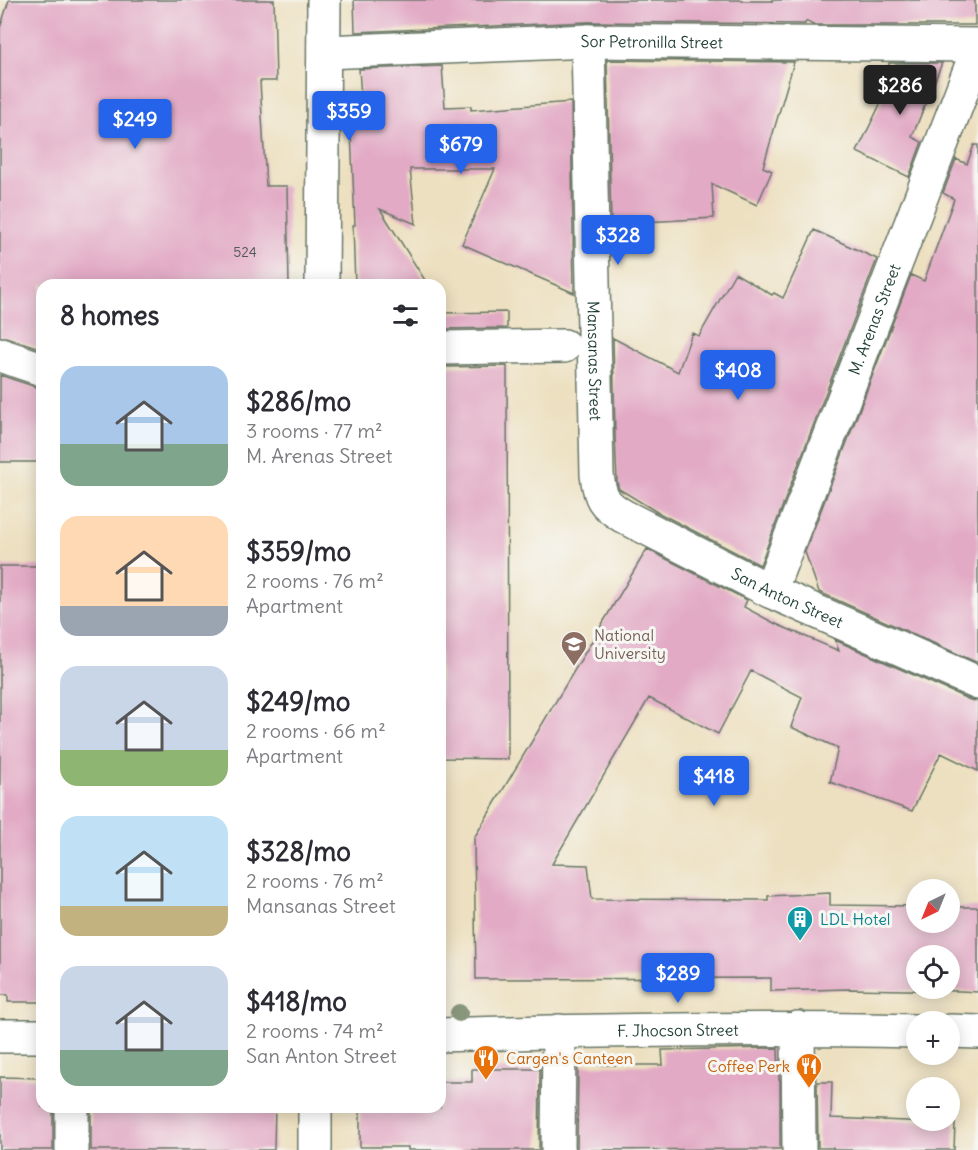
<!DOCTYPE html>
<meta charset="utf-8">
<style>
:root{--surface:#fff;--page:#f7f7f7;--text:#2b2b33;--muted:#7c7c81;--accent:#2563eb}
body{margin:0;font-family:Delius,sans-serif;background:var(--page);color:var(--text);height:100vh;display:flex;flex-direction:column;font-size:22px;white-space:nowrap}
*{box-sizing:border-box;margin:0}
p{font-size:20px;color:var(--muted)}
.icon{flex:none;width:33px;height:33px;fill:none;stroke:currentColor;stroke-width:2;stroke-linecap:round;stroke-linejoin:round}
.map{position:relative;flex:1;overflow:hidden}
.drawer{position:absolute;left:36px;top:279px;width:410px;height:834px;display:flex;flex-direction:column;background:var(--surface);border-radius:18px;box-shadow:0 3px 15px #0003}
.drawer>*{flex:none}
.needle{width:39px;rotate:223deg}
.tools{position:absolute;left:906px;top:879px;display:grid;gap:12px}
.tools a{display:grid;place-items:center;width:54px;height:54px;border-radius:50%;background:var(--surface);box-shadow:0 3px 15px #0003;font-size:30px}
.price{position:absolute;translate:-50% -51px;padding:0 14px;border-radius:6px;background:var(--accent);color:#fff;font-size:20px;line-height:39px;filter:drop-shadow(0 2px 3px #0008)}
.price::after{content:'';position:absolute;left:50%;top:36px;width:18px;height:14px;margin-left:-9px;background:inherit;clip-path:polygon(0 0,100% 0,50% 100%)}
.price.selected{background:#222;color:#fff}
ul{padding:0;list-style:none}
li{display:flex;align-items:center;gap:18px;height:150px;padding:0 24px}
li span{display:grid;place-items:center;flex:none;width:168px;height:120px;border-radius:18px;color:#555}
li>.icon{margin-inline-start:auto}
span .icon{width:72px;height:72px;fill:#fffc;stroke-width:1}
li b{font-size:26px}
h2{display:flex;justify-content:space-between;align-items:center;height:72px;padding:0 24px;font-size:26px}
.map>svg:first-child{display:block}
.building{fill:#e2aac5;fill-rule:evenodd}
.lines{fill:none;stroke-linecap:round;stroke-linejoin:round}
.minor-casing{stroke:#677665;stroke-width:36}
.minor{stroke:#fff;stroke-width:33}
.tree{fill:#88967c}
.labels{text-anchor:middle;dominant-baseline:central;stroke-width:6;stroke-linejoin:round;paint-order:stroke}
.number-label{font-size:14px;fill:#505858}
.street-label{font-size:16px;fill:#1f3d34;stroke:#f6f6f2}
.education-label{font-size:16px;fill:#785e54;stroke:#f6f6f2;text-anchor:start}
.culture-label{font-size:16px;fill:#0d838f;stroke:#f6f6f2;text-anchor:start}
.food-label{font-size:16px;fill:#c56008;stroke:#f6f6f2;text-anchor:start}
</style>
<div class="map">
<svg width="978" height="1150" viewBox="0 0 978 1150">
<rect width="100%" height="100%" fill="#f6f6f2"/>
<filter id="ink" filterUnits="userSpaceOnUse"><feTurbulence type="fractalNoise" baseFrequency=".0167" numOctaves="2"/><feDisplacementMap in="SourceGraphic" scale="12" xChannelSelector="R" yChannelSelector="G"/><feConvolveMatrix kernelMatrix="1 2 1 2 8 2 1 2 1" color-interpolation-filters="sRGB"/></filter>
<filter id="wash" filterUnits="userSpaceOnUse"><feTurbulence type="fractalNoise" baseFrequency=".008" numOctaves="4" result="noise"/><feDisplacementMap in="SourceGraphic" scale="24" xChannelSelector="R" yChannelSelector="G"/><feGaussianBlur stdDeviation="1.35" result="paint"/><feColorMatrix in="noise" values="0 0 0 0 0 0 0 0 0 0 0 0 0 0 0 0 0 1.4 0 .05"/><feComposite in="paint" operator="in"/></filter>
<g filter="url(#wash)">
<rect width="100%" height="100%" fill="#ede0c0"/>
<g id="blocks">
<!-- building -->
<path class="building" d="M9,0H274L276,81H260L266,186H287L289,285H42V349L6,337H0V28Z
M354,0H742V1H773L771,0H975V25H813L806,21L805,24L588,22L355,32Z
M607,60L794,62L763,167L772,171L757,205L712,184L714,218L611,224Z
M889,63H942L912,137L922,142L909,177L857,152L887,90Z
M442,66L445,107L471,106V110L571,102L574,293L462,244L495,169H410L416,224L380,209L428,285H355L353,225H355L350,109H362L359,69Z
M974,145H978V663L819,592L805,552L911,275L924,281L954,199L943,193L956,159L967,164Z
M814,230L877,259L760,565L657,512L619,489L617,482L615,436L613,338L678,372L692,333L699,336L735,273L772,295L774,293L783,298Z
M507,312V328L440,329V313Z
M507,366L508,759L440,758V367Z
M0,375L36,387H42V462H0Z
M647,549L747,600L744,607L776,624L839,651L835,640L970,700L978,701V771L941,753L912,811L830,782L838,748L791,727L802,697L751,671L718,734L649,698L552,864L588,865L592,899L768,900V896L830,893V905L916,906V922H950V907H978V992L960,991L850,989L771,991V978L476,979L474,838ZM916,956H950V988H916Z
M0,566H42V1002H8V995H0Z
M778,1048L779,1080H780V1149L577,1150L578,1065H663L662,1050Z
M472,1069H540L539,1150H408V1147H360V1107H440V1082H472Z
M0,1077L42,1078V1107H53V1150H0Z
M817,1082H832L831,1118L955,1123L954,1150H833V1148H818Z
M91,1107H275L274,1150H91Z"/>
</g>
</g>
<g filter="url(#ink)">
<use href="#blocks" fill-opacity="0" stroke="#677665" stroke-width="1.5"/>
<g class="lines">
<!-- minor casing -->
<g class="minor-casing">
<g id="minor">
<path id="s1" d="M588,41L597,475C600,498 603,504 623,516L770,591L978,683"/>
<path id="s2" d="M325,52L588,41L978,45"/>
<path d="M322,285L324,0"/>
<path d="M440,348L564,346"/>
<path d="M0,355L42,369"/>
<path id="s3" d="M770,591L978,49"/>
<path d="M798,1028L799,1150"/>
<path d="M950,1031L978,1032"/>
<path id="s4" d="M440,1035C599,1030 757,1028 916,1031"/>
<path d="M0,1036H42"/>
<path d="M72,1150V1107"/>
<path d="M315,1150V1107"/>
<path d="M558,1150L559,1031"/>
</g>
</g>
<!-- minor -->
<use href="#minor" class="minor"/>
</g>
<!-- trees -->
<circle class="tree" cx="459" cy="1013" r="9"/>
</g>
<!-- icons -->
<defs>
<g id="university-pin" transform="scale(1.35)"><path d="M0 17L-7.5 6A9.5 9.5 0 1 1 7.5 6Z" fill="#8d6e63" stroke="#f6f6f2"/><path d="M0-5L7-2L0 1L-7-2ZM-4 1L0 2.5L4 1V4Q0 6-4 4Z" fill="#fff"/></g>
<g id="building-pin" transform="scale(1.35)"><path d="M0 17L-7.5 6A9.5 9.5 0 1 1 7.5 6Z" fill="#0f9aa8" stroke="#f6f6f2"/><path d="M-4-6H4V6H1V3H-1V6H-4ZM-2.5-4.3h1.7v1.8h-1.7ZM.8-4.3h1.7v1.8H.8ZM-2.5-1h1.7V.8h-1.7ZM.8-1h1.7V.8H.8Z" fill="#fff"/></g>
<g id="restaurant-pin" transform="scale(1.35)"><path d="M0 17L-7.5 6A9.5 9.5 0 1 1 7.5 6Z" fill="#e8710a" stroke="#f6f6f2"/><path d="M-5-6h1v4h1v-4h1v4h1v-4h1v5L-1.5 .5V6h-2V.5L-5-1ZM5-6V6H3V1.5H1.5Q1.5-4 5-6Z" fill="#fff"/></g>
</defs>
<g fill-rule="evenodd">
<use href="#university-pin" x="574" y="644"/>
<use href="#building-pin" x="800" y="919"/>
<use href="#restaurant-pin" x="486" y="1058"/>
<use href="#restaurant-pin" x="809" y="1066"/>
</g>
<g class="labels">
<!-- number labels -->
<g class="number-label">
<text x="245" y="252">524</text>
</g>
<!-- street labels -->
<g class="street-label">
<text stroke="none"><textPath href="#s2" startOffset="327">Sor Petronilla Street</textPath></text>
<text stroke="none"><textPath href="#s3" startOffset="291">M. Arenas Street</textPath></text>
<text stroke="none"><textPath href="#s1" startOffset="320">Mansanas Street</textPath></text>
<text stroke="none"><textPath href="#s1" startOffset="669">San Anton Street</textPath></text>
<text stroke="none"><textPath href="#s4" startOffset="238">F. Jhocson Street</textPath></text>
</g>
<!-- education labels -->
<g class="education-label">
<text x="594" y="635">National<tspan x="594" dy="18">University</tspan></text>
</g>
<!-- culture labels -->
<g class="culture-label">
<text x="820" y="919">LDL Hotel</text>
</g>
<!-- food labels -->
<g class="food-label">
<text x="506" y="1058">Cargen's Canteen</text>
<text x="790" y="1066" text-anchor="end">Coffee Perk</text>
</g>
</g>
</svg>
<div class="tools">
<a><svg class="needle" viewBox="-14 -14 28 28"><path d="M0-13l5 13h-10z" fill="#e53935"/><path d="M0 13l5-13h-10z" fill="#7c7c81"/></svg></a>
<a><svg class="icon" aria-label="locate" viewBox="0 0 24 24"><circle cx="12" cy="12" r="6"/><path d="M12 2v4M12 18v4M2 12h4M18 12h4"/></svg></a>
<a>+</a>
<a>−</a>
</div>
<b class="price selected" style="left:900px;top:116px">$286</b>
<b class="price" style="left:349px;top:142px">$359</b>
<b class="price" style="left:135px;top:150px">$249</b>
<b class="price" style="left:461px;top:175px">$679</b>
<b class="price" style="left:618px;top:266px">$328</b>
<b class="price" style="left:738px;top:401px">$408</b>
<b class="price" style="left:714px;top:807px">$418</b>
<b class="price" style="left:678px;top:1004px">$289</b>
<section class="drawer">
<h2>8 homes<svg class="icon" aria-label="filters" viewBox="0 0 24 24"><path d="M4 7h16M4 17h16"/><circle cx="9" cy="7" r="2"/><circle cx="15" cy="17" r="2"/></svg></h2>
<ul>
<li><span style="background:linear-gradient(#a9c7e8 65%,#7fa58c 0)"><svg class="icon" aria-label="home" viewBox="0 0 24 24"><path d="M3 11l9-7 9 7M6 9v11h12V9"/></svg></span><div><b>$286/mo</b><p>3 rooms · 77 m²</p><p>M. Arenas Street</p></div></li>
<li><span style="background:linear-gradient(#ffd9b3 75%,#9aa5b1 0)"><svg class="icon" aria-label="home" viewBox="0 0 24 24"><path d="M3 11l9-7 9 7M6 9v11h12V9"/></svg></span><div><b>$359/mo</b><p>2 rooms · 76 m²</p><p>Apartment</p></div></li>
<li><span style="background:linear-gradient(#c9d6e8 70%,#8fb573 0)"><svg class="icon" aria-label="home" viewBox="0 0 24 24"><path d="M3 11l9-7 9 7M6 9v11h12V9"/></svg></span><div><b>$249/mo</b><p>2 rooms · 66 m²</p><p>Apartment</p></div></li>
<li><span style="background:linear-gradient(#bfe0f5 75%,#c2b280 0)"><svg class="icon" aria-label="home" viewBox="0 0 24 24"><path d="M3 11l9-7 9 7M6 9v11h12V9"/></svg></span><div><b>$328/mo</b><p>2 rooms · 76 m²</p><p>Mansanas Street</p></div></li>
<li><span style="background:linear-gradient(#c9d6e8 70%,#7fa58c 0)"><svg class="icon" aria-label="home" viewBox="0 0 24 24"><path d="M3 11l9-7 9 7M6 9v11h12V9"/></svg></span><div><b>$418/mo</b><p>2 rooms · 74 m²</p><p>San Anton Street</p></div></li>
</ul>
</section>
</div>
